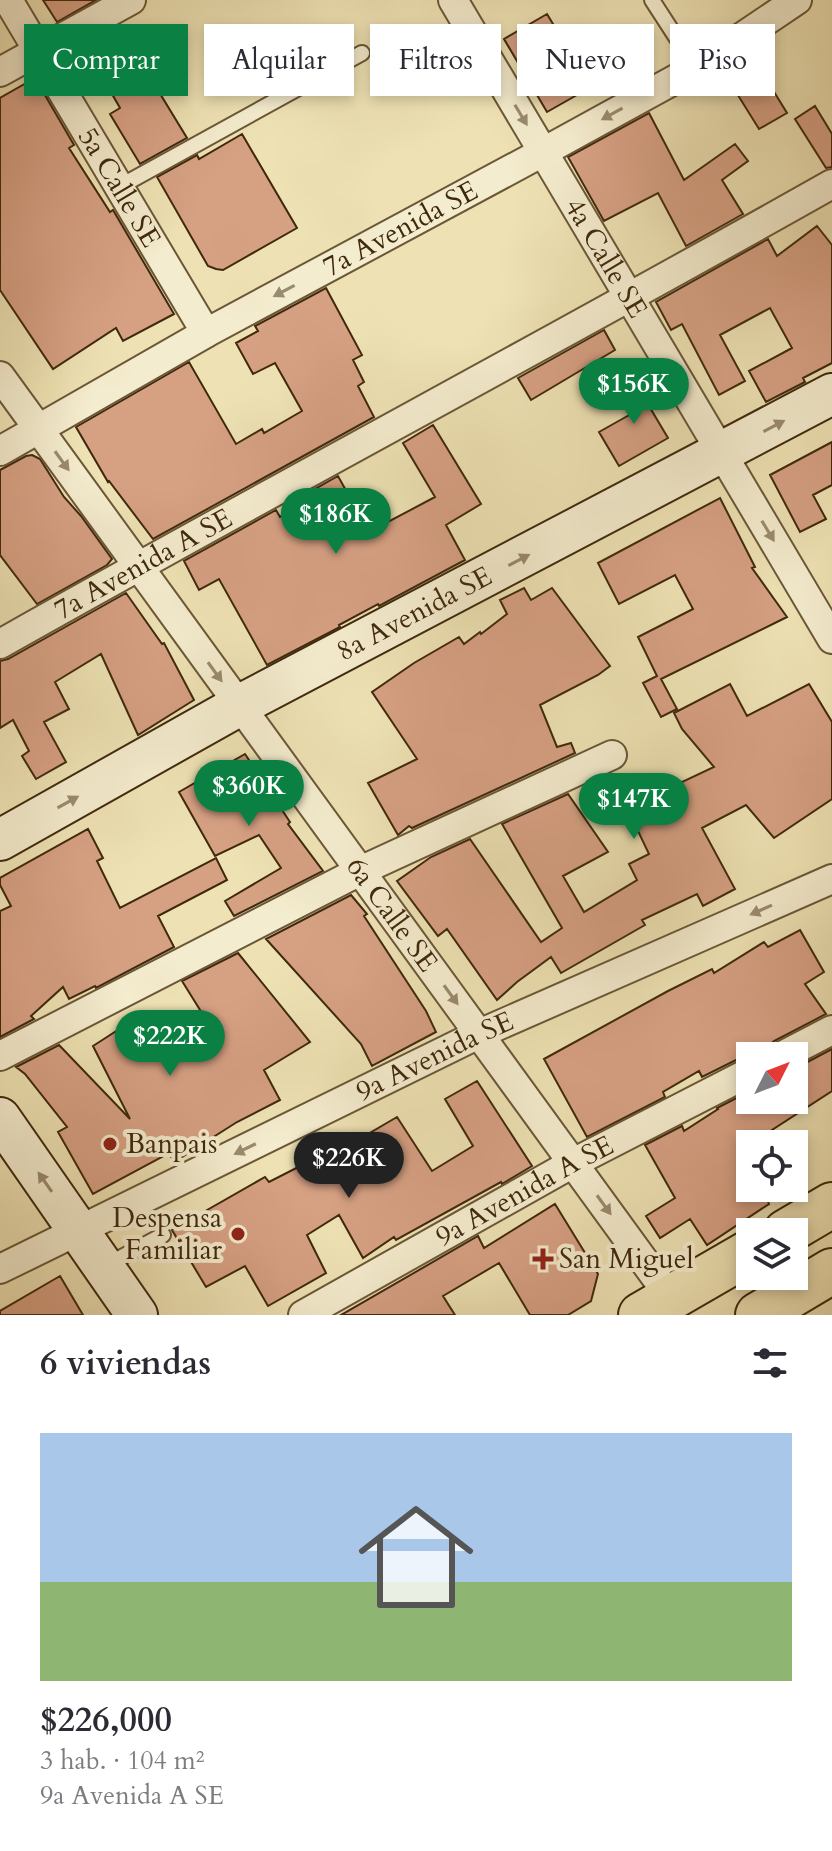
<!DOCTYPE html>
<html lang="es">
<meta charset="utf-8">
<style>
:root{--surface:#fff;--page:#f2f2f3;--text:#2b2b33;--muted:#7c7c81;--line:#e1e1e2;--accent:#0b8043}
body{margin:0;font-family:Cardo,serif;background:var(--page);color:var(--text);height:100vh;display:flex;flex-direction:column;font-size:30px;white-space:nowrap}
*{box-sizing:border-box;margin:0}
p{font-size:26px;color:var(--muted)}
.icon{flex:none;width:44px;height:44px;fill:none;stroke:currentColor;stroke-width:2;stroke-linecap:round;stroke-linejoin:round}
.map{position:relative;height:1315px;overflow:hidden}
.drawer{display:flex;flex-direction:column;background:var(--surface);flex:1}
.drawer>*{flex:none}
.banner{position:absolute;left:24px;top:24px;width:784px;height:72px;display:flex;gap:16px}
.needle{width:52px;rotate:48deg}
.buttons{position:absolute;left:736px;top:1042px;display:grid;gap:16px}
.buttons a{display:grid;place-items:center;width:72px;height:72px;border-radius:0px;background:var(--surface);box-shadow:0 4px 12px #0003;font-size:40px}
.price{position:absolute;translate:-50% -68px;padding:0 18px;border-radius:28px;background:var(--accent);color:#fff;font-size:26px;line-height:52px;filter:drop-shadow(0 2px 4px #0008)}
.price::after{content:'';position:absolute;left:50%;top:48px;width:24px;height:18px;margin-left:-12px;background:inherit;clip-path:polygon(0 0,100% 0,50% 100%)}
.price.selected{background:#222;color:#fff}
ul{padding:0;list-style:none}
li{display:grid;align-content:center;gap:16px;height:424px;padding:0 40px}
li+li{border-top:2px solid var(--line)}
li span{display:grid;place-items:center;height:248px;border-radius:0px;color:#555}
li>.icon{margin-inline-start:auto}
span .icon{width:144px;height:144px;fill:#fffc;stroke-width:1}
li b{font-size:34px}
h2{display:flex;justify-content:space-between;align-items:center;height:96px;padding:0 40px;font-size:34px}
.tag{padding:0 28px;border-radius:0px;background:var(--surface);box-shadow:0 4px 12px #0003;font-size:28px;line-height:72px}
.tag.selected{background:var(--accent);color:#fff}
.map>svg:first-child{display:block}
.building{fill:#d6a083;stroke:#3f290d;stroke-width:2}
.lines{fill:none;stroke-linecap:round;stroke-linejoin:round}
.lane-casing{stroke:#6b5737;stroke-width:18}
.street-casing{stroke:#6b5737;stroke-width:32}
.secondary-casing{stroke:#3f290d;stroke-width:44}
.highway-casing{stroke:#3f290d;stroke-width:48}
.lane{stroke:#f4ecce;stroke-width:14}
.street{stroke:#f4ecce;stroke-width:28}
.secondary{stroke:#f4ecce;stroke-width:40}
.highway{stroke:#eee2b4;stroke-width:44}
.oneway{fill:#9a8a6e}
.poi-dot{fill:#8f2418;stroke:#f4ecce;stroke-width:3}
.labels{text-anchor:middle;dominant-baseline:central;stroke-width:8;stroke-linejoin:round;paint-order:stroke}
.street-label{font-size:28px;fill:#3f290d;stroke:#f4ecce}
.poi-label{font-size:28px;fill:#3f290d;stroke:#f4ecce;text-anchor:start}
</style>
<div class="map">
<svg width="832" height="1315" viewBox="0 0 832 1315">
<rect width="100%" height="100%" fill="#eee2b4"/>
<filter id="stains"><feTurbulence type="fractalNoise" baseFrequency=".0025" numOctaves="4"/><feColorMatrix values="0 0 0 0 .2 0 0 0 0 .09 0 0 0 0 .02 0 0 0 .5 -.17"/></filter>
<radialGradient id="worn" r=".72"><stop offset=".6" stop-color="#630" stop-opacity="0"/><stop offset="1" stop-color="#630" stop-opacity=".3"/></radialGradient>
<!-- building -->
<path class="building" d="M43,0H96L57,22Z
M547,14L591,87L547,112L504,39Z
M146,28L174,77L156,87L187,138L140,164L110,114L120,108L92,59Z
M755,61L787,113L759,129L726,76Z
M35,78L74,145L69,148L110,212L113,210L174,314L123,341L116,328L53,369L0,290V98Z
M815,106L832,134V167L826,168L795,119Z
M649,113L684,180L735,144L748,161L722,180L743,214L686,246L658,193L604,221L568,157Z
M242,134L297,228L223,270L216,269L208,266L157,177L197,155L199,159Z
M817,226L832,245V363L803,378L805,382L766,402L749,371L792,348L770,308L720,335L745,381L719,395L682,324L671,330L656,302L768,239L777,256Z
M326,288L362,355L353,360L364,382L358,386L374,417L153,539L109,481L108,482L76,427L189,362L236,444L262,429L264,433L302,411L275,363L253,374L236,343L258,331L255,326Z
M604,330L615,350L531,400L518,378Z
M643,379L654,395L646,401L668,438L619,466L599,432L631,414L619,395Z
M433,425L481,504L446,525L465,560L379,606L378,604L339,625L340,627L267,665L219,579L199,590L184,561L276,510L280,517L312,500L308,493L338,476L369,532L435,497L403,443Z
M832,442V485L813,495L826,519L800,532L770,475Z
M32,455L40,459L64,497L81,516L112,559L107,565L37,604L0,555V470L26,456Z
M720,498L755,567L752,568L787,617L661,679L677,709L661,717L643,683L657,676L638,637L693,609L675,575L619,604L598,563Z
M524,588L531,600L552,588L610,666L598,675L540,705L557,747L571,743L575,753L412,828L409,826L398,835L368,783L417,759L372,692L414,663L459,637L464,644L480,632L481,634L507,614L500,600Z
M126,593L162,644L164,643L194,700L138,735L101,654L55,682L69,709L44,722L66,762L36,779L22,756L29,751L13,720L0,728V661L8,659Z
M730,684L747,716L809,684L832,722V799L774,838L746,805L702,828L735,889L703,906L697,894L642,920L645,925L561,973L551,957L517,982L497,1000L447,929L438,936L397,881L431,857L470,839L541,942L562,928L502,824L568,794L608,852L563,876L584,912L637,880L629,864L649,854L627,808L714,767L682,729L674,713Z
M245,754L290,822L288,824L323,871L234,916L225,901L281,868L259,835L215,856L179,792Z
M88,829L103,858L97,861L120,908L216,858L227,880L158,916L174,947L96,988L95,986L69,999L63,987L31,1016L34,1019L0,1037V911L11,906L0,885V878Z
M351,895L367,914L364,916L426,1011L436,1032L372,1066L361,1044L266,939Z
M800,930L824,972L805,984L826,1014L774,1041L768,1046L766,1053L759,1056L742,1057L702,1077L699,1071L663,1092L665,1097L587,1137L544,1059L668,991L712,969L714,973L764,942L768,947Z
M238,953L310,1042L264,1070L280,1100L237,1122L174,1162L169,1153L93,1194L58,1132L67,1127L25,1074L16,1067L59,1045L130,1119L93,1046L124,1026L152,1012L183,1060L215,1034L182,981Z
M832,1049V1091L772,1130L782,1144H750V1188H782L767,1199L769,1204L707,1245L690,1219L660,1238L646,1216L675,1198L645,1145L682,1126L684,1131L718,1109L717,1108L750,1091V1100H794V1069Z
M477,1081L532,1166L502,1184L501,1182L396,1240L394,1237L363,1258L339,1215L307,1235L326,1273L268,1306L245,1266L206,1287L172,1230L265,1177L269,1182L318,1157L320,1162L397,1117L432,1171L473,1146L445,1099Z
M555,1204L598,1274L591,1301L568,1315H530L499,1263L443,1296L455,1315H341L478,1236L484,1248Z
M60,1276L83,1315H0V1311Z"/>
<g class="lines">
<!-- lane casing -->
<g class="lane-casing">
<path id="lane" d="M652,0L696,68
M119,187L362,53
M107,1265L163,1235"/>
</g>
<!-- street casing -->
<g class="street-casing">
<g id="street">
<path id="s1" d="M8,0L206,333"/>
<path id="s2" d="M453,0L832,639"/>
<path d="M0,72L131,0"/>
<path id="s3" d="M0,376L671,1298"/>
<path id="s4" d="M0,451L206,333L543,152L696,68L797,0"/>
<path id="s5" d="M0,644C276,488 556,340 832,184"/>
<path d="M0,1056L360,871L612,755"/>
<path d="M782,1056L832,1030"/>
<path id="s6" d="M0,1269L479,1034L832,879"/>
<path id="s7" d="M303,1315L573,1163L750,1072"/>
</g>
</g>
<!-- secondary casing -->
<g class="secondary-casing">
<g id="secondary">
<path id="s8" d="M0,840L240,705L832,394"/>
<path d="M0,1118L137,1315"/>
</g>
</g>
<!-- highway casing -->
<g class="highway-casing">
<path id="highway" d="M786,1232L832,1205
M641,1315L750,1252
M758,1315L832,1271"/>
</g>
<!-- lane -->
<use href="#lane" class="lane"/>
<!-- street -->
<use href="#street" class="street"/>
<!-- secondary -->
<use href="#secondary" class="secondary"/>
<!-- highway -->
<use href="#highway" class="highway"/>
</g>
<!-- one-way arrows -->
<defs><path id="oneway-solid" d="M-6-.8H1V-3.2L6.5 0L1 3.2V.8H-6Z" transform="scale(2)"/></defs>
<g class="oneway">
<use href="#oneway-solid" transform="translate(612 114) rotate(151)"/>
<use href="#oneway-solid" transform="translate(521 115) rotate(59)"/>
<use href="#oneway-solid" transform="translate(284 291) rotate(152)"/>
<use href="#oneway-solid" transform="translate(774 426) rotate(-28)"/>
<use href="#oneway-solid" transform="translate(62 461) rotate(54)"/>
<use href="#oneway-solid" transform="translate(768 531) rotate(59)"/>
<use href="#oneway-solid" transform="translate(519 560) rotate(-28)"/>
<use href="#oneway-solid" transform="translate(215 672) rotate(54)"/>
<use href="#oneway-solid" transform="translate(68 802) rotate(-29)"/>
<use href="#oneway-solid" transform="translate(761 910) rotate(156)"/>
<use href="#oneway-solid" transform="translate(451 995) rotate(54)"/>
<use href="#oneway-solid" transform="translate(245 1149) rotate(154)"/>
<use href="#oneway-solid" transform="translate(45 1182) rotate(-125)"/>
<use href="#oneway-solid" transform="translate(604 1205) rotate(54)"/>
</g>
<!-- markers -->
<g class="poi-dot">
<circle cx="110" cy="1144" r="8"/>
<circle cx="238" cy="1234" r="8"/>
<path d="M539 1247h8v8h8v8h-8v8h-8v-8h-8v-8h8z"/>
</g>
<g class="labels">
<!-- street labels -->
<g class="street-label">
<text stroke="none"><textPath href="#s1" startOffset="218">5a Calle SE</textPath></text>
<text stroke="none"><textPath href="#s4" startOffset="458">7a Avenida SE</textPath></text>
<text stroke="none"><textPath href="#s2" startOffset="300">4a Calle SE</textPath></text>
<text stroke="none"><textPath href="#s5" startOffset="164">7a Avenida A SE</textPath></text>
<text stroke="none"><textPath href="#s8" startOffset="472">8a Avenida SE</textPath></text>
<text stroke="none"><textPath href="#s3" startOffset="666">6a Calle SE</textPath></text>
<text stroke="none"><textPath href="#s6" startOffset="484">9a Avenida SE</textPath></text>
<text stroke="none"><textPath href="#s7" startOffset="254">9a Avenida A SE</textPath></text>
</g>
<!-- poi labels -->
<g class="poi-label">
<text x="126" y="1144">Banpais</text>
<text x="222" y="1218" text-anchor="end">Despensa<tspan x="222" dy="32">Familiar</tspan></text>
<text x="559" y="1259">San Miguel</text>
</g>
</g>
<rect width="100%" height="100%" filter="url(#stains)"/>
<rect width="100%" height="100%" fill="url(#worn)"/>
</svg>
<div class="buttons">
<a><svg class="needle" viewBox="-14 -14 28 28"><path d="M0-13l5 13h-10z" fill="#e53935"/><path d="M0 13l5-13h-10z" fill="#7c7c81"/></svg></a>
<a><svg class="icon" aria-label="locate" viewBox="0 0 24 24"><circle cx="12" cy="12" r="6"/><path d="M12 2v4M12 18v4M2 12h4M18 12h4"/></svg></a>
<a><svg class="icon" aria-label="layers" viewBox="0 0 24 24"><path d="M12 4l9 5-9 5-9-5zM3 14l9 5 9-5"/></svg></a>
</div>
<b class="price" style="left:634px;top:426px">$156K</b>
<b class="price" style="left:336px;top:556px">$186K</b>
<b class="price" style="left:249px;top:828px">$360K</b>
<b class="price" style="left:634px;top:841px">$147K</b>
<b class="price" style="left:170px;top:1078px">$222K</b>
<b class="price selected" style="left:349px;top:1200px">$226K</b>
<div class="banner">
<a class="tag selected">Comprar</a>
<a class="tag">Alquilar</a>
<a class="tag">Filtros</a>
<a class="tag">Nuevo</a>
<a class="tag">Piso</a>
</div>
</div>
<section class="drawer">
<h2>6 viviendas<svg class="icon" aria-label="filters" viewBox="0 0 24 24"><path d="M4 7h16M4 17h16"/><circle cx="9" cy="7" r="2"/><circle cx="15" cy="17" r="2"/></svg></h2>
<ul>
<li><span style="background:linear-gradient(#a9c7e8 60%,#8fb573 0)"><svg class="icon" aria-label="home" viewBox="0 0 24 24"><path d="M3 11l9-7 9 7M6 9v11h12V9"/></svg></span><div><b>$226,000</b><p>3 hab. · 104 m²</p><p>9a Avenida A SE</p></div></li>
</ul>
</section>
